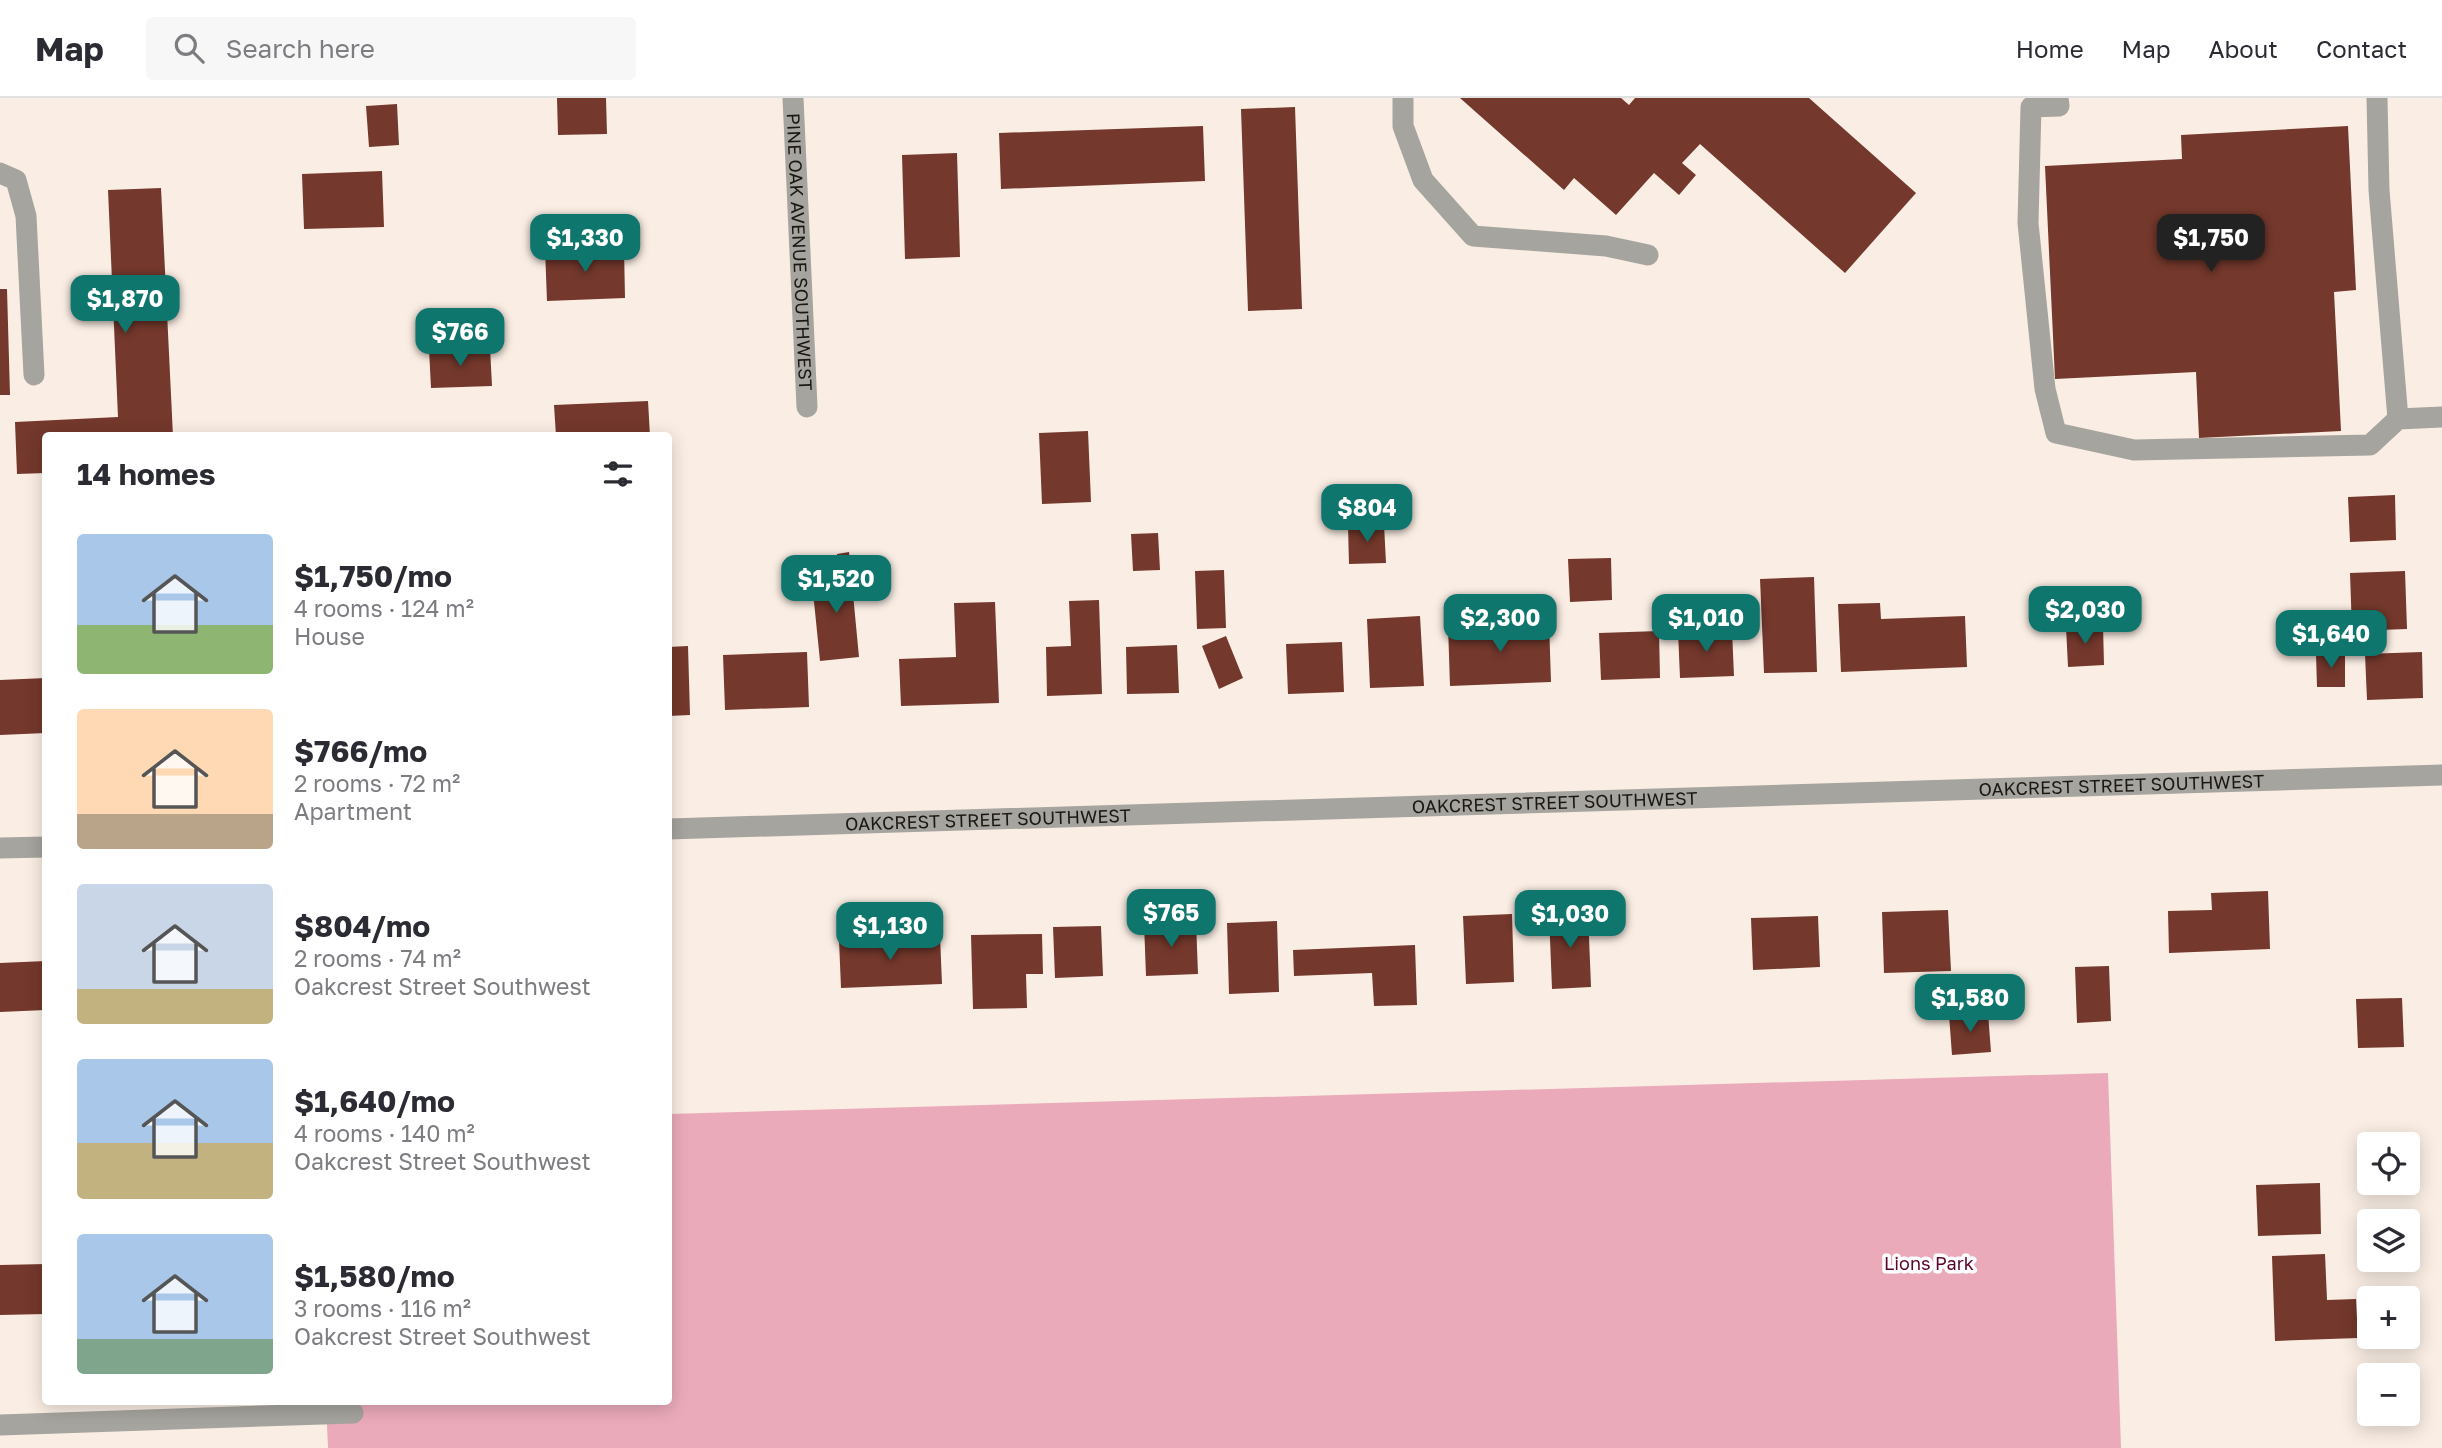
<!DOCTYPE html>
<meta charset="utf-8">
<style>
:root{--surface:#fff;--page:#f7f7f7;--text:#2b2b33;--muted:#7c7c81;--line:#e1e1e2;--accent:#0f766e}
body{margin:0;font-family:"Golos Text",sans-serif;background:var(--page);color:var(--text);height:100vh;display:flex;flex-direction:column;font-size:26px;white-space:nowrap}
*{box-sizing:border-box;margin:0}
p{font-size:23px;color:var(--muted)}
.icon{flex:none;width:38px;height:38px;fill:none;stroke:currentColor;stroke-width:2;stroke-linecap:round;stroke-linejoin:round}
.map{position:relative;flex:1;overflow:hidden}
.drawer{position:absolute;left:42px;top:334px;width:630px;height:973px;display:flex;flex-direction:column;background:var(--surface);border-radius:7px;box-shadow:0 4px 18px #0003}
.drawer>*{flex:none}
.tools{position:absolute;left:2357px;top:1034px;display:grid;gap:14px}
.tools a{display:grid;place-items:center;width:63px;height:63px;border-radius:7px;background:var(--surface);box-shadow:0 4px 18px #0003;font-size:35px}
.price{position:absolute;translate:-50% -60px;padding:0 16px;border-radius:14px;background:var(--accent);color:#fff;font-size:23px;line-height:46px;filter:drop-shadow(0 2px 4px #0008)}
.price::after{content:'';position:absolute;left:50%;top:42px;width:21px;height:16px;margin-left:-10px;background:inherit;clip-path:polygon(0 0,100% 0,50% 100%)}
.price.current{background:#222;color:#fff}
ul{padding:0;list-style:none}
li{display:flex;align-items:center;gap:21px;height:175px;padding:0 35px}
li span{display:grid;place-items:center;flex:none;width:196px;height:140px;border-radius:7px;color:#555}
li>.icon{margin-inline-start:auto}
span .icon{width:84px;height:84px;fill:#fffc;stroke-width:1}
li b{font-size:30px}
h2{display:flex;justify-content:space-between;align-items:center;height:84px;padding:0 35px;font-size:30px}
header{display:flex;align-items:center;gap:42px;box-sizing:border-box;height:98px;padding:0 35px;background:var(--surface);border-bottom:2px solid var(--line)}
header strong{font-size:33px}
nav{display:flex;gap:38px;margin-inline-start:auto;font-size:24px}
.search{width:490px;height:63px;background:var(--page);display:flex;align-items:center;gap:18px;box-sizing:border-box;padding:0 24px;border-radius:7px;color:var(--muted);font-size:26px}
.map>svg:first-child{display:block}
.green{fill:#ebaaba}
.building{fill:#74382c}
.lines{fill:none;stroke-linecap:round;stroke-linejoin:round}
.lane{stroke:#a6a49e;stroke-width:21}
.street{stroke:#a6a49e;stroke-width:21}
.labels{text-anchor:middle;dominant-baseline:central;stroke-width:7;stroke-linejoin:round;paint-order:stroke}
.street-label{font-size:18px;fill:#1b1713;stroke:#fff}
.park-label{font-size:18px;fill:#5a0429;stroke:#fff}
</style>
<header>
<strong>Map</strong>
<div class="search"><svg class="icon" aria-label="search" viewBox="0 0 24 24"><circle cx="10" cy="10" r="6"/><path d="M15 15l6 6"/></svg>Search here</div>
<nav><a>Home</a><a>Map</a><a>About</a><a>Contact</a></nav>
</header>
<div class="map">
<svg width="2442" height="1350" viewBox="0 0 2442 1350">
<rect width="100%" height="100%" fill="#faeee4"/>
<!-- green -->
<path class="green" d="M2108,975L2121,1350H328L326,1304H668L669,1016Z"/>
<!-- building -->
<path class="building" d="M557,0H606L607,36L558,37Z
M1460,0H1621L1629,7L1635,0H1809L1916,95L1845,175L1700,46L1682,65L1696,77L1679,97L1654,75L1616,117L1574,80L1564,92Z
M397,6L399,47L369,49L366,8Z
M1295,9L1302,211L1248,213L1241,11Z
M1203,28L1205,83L1001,91L999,35Z
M2348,28L2356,192L2334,194L2341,333L2199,340L2196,274L2055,281L2045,68L2182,61L2181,37Z
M957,55L960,159L905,161L902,57Z
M382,73L384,129L304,131L302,76Z
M161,90L173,338H46V375L17,376L15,324L118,319L108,92Z
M624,149L625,200L547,203L545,151Z
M0,191H7L10,297H0Z
M490,249L492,288L431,290L429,251Z
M648,303L650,338H556L554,307Z
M1088,333L1091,404L1042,406L1039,335Z
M2395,397L2396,442L2350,444L2348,399Z
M1384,426L1386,465L1349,466L1348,428Z
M1158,435L1160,472L1133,473L1131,436Z
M849,454L859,559L820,563L812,484L840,482L837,456Z
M1611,460L1612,502L1570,504L1568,461Z
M1224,472L1226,530L1197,531L1195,473Z
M2405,473L2407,531L2352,533L2350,475Z
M1814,479L1817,574L1764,575L1760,481Z
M1099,502L1102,596L1047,598L1046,549L1071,548L1069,503Z
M995,504L999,605L901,608L899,561L956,559L954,505Z
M1880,505L1881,521L1965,518L1967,569L1841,574L1838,506Z
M1420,518L1424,588L1370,590L1367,521Z
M1549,523L1551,584L1450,588L1448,527Z
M2103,527L2104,567L2068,569L2066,529Z
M1732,532L1734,578L1680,580L1678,533Z
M1659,533L1660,580L1601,582L1599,535Z
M1226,538L1243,580L1219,591L1202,548Z
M1342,544L1344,594L1288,596L1286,546Z
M1177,547L1179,595L1127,596L1126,549Z
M688,548L690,617L668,618V549Z
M807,554L809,609L725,612L723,557Z
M2422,554L2423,600L2367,602L2365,556Z
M2345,555V589H2317L2316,556Z
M46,580V635L0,637V582Z
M2268,793L2270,851L2169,855L2168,813L2212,812L2211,795Z
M1948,812L1951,873L1884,875L1882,814Z
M1588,814L1591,889L1552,891L1549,816Z
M1512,816L1514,884L1466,886L1463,818Z
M1818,818L1820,869L1753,872L1751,820Z
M1196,823L1198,876L1146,878L1144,825Z
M1277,823L1279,894L1229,896L1227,825Z
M1101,828L1103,878L1055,880L1053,829Z
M1042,836L1043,876H1026L1027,910L973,911L971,837Z
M940,838L942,886L841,890L839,842Z
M1415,847L1417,907L1374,908L1372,875L1294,878L1293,852Z
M46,863V912L0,914V865Z
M2109,868L2111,923L2077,925L2075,869Z
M2402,900L2404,949L2358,950L2356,901Z
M1988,915L1991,954L1952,957L1949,917Z
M2320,1085L2321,1136L2258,1138L2256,1087Z
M2325,1156L2327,1202L2356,1201L2358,1240L2275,1243L2272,1158Z
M46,1166V1216L0,1217V1167Z"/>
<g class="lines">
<!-- lane -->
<path class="lane" d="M1403,0V28L1423,82L1473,138L1606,148L1648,157
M2058,0L2059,8L2031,9L2028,125L2045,291L2056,335L2134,352L2370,347L2398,321L2442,319
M2377,0L2379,92L2398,321
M0,75L16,82L26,118L34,277"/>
<!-- street -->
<g class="street">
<path id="s1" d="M793,0L807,309"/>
<path id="s2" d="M668,731L2442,677"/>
<path d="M0,750L46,749"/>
<path d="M0,1327L353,1315"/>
</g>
</g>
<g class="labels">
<!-- street labels -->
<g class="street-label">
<text stroke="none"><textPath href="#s1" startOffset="154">PINE OAK AVENUE SOUTHWEST</textPath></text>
<text stroke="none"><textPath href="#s2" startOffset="1454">OAKCREST STREET SOUTHWEST</textPath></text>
<text stroke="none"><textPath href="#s2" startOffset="887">OAKCREST STREET SOUTHWEST</textPath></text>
<text stroke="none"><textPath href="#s2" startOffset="320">OAKCREST STREET SOUTHWEST</textPath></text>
</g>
<!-- park labels -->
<g class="park-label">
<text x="1929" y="1165">Lions Park</text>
</g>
</g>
</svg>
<div class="tools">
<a><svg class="icon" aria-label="locate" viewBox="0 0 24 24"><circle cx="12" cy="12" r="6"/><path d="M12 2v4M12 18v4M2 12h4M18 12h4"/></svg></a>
<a><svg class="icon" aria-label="layers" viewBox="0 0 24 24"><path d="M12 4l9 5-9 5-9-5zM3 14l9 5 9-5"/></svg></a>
<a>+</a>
<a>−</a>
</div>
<b class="price" style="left:585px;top:176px">$1,330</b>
<b class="price current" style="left:2211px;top:176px">$1,750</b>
<b class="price" style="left:125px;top:237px">$1,870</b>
<b class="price" style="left:460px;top:270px">$766</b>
<b class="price" style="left:1367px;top:446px">$804</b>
<b class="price" style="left:836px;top:517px">$1,520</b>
<b class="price" style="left:2085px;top:548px">$2,030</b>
<b class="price" style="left:1500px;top:556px">$2,300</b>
<b class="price" style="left:1706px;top:556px">$1,010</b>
<b class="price" style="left:2331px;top:572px">$1,640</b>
<b class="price" style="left:1171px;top:851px">$765</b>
<b class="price" style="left:1570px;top:852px">$1,030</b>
<b class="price" style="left:890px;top:864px">$1,130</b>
<b class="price" style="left:1970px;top:936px">$1,580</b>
<section class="drawer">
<h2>14 homes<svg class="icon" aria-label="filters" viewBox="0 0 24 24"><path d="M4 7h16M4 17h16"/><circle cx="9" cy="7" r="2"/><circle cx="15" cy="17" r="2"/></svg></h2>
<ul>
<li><span style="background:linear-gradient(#a9c7e8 65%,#8fb573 0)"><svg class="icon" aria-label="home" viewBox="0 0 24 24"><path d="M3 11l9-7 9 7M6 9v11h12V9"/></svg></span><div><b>$1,750/mo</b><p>4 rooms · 124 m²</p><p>House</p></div></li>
<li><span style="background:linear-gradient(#ffd9b3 75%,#b9a48a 0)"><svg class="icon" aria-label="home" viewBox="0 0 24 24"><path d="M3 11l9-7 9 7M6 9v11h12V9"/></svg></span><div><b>$766/mo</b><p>2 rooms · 72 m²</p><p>Apartment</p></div></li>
<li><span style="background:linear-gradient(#c9d6e8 75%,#c2b280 0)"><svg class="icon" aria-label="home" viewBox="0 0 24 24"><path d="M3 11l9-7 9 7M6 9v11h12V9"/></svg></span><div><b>$804/mo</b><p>2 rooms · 74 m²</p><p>Oakcrest Street Southwest</p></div></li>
<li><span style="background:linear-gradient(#a9c7e8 60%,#c2b280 0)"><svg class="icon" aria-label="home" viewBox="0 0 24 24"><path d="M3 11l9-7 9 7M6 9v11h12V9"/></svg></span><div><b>$1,640/mo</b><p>4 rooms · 140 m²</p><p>Oakcrest Street Southwest</p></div></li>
<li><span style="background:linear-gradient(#a9c7e8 75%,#7fa58c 0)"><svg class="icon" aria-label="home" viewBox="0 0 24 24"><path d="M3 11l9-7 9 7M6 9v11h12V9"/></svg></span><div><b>$1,580/mo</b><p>3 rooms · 116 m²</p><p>Oakcrest Street Southwest</p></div></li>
</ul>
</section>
</div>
